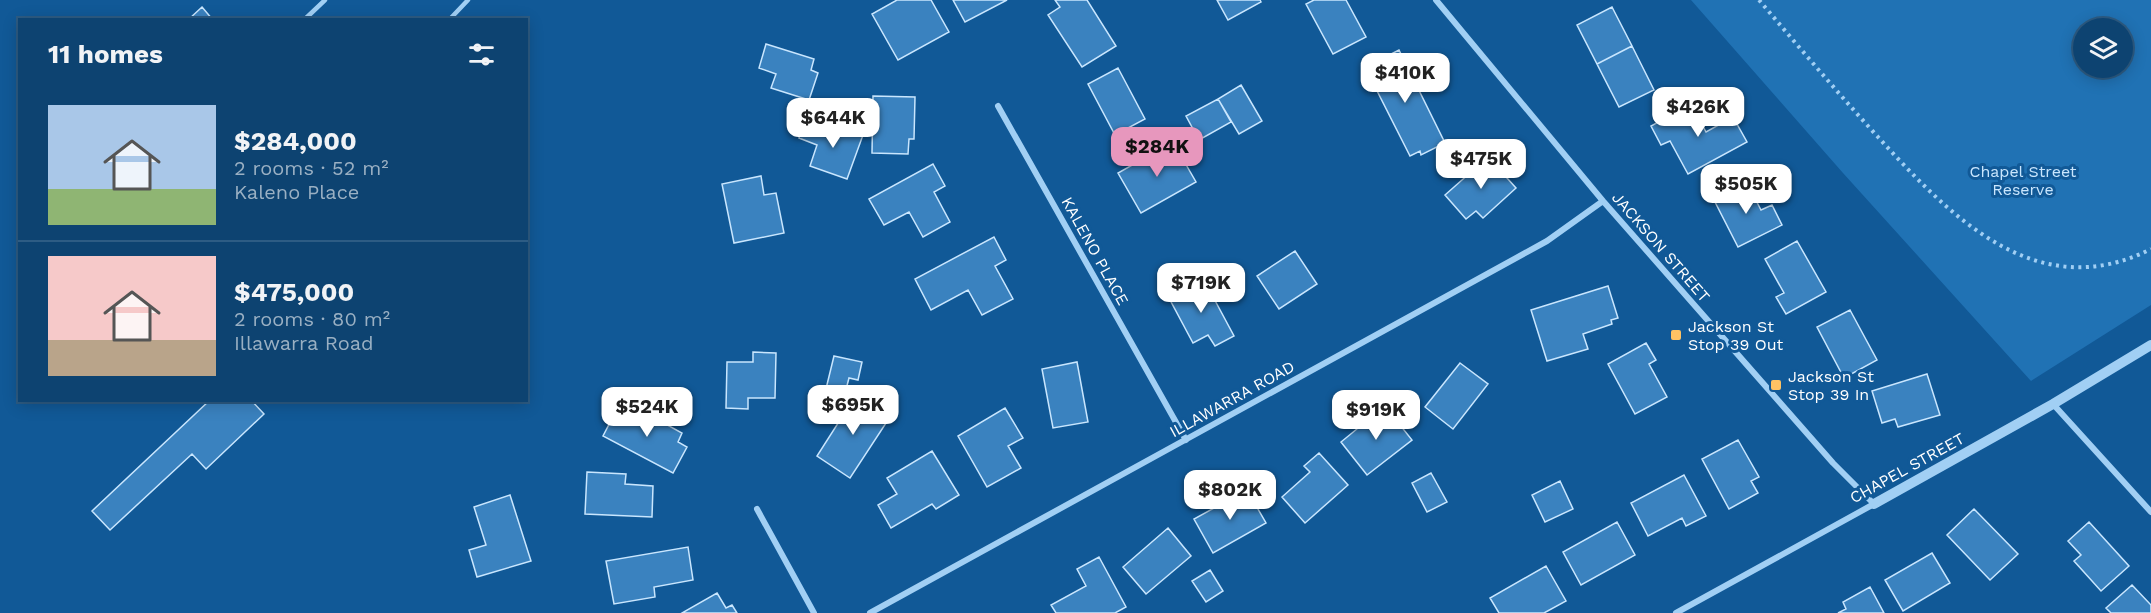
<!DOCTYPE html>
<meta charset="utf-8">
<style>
:root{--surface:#0d4371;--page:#164a76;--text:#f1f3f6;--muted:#9ab0c3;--line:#2d5c84;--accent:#e797bd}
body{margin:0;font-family:"Work Sans",sans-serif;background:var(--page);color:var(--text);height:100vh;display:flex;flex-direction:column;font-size:22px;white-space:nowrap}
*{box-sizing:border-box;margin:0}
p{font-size:20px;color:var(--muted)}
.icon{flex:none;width:33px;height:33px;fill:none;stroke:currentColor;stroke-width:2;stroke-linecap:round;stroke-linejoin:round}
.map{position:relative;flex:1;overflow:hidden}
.drawer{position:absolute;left:18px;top:18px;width:510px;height:384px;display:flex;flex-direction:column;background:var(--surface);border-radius:0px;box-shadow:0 3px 15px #0003,0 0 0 2px var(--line)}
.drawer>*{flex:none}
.controls{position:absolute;left:2073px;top:18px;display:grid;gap:12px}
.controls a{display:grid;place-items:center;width:60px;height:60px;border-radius:50%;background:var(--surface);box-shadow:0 3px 15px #0003,0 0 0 2px var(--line);font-size:30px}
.price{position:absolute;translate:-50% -51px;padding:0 14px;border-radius:12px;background:#fff;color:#222;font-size:20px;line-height:39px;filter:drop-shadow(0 2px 3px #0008)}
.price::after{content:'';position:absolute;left:50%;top:36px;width:18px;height:14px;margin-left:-9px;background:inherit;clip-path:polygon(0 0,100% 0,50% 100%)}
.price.selected{background:var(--accent);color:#111}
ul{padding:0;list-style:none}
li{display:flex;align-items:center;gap:18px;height:150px;padding:0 30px}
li+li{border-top:2px solid var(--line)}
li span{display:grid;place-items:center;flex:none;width:168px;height:120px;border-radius:0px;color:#555}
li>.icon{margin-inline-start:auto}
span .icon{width:72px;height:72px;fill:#fffc;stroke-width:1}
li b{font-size:26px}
h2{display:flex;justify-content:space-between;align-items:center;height:72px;padding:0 30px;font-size:26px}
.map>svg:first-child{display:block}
.green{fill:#2072b4;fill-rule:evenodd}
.building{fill:#3a82bf;stroke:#c9e6fe;stroke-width:1.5}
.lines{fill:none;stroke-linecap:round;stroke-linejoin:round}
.path{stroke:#a1cff4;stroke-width:4;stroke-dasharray:3 4.5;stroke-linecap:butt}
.service{stroke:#a1cff4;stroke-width:4.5}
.minor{stroke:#a1cff4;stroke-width:6}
.tertiary{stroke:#a1cff4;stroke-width:10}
.poi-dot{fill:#ffc364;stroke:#115997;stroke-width:2}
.labels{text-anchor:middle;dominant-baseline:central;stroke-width:6;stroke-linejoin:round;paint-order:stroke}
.park-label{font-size:16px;fill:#c9e6fe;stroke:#115997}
.street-label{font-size:16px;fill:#fff;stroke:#115997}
.poi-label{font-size:16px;fill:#fff;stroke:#115997;text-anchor:start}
</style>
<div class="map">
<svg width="2151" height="613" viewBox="0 0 2151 613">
<rect width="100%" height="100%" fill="#115997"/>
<!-- green -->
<path class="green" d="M1691,0H2151V305L2031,381L1843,173ZM2084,28H2122V68H2084Z"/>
<!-- building -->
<path class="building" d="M897,0H931L949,32L898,60L872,14Z
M953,0H1007L965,22Z
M1055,0H1087L1116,46L1082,67L1048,15L1060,7Z
M1217,0H1260L1261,2L1228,20Z
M1314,0H1346L1366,37L1333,54L1306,4Z
M202,7L213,20H188Z
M1612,7L1632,46L1597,64L1577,25Z
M766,44L814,59L811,70L818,73L809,100L771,88L776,74L759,68Z
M1632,46L1654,90L1619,107L1597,64Z
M1399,50L1445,143L1421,155L1420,151L1410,156L1365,67Z
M1118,68L1145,119L1115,135L1088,84Z
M1241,85L1262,121L1239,134L1218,99Z
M873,96L915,97L914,139H909L908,154L872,153Z
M1218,99L1231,122L1199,140L1186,116Z
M1691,104L1706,132L1733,117L1747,142L1688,174L1670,141L1661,145L1651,126Z
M828,123L863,135L847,179L810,166L817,145L799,138L804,124L825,132Z
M1173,142L1196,182L1141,213L1118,173Z
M1488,157L1516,188L1483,218L1476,211L1466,219L1445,195Z
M933,164L945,186L934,192L950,222L923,237L909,212L884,225L869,199Z
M761,176L764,195L776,193L784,233L734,243L722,184Z
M1747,183L1761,210L1772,205L1782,225L1738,247L1714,200Z
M994,237L1006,260L995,266L1013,299L982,315L968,290L931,310L915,279Z
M1797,241L1826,292L1786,314L1776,297L1784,293L1765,259Z
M1295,251L1317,284L1279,309L1257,276Z
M1204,280L1234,336L1215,346L1208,335L1193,343L1169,298Z
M1608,286L1618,318L1611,320L1612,324L1583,334L1588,349L1547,361L1531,310Z
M1850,310L1877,360L1844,378L1817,327Z
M1646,343L1656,360L1649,364L1667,397L1635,414L1608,364Z
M753,352L776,353L775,398H748V409L726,408L727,362H753Z
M834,356L862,362L858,380L849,378L843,401L824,397Z
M1077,362L1088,422L1053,428L1042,369Z
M1460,363L1488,384L1453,429L1425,407Z
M1927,374L1940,415L1898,427L1895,419L1882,423L1872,391Z
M856,395L890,417L850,478L817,456Z
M210,400H251L264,414L206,469L192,454L110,530L92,511Z
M633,406L682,433L678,442L687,447L673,473L603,436L615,413L626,419Z
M1385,406L1412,440L1367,475L1341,442Z
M1005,408L1023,438L1008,446L1021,468L987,487L958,436Z
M1738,440L1759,477L1751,481L1758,493L1729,509L1702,459Z
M932,451L959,495L936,509L932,504L891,528L878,505L897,494L887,478Z
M1319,453L1348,485L1305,523L1282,497L1310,472L1304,466Z
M587,472L626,474L625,484L653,486L652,517L585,514Z
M1431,473L1447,502L1427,512L1412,483Z
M1684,475L1706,516L1686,526L1682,518L1648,536L1631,503Z
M1560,481L1573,509L1545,522L1532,495Z
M1247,490L1266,523L1213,553L1194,519Z
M510,495L531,561L477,577L469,550L486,545L474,507Z
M1974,509L2018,554L1990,580L1947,535Z
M1617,522L1635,555L1581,585L1563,552Z
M2089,522L2129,566L2101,591L2074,561L2081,555L2068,541Z
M1168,528L1191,556L1146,594L1123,567Z
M688,547L693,580L654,587L655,597L614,604L606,561Z
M1932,553L1950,583L1903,611L1885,580Z
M1099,557L1126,607L1115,613H1056L1051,605L1086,586L1077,569Z
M1546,566L1566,601L1544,613H1499L1490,598Z
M1210,570L1223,591L1206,602L1192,581Z
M2132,585L2151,605V613H2111L2106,608Z
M1870,587L1884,613H1838L1846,609L1843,602Z
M717,593L726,608L732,605L737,613H682Z"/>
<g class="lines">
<!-- path -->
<path class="path" d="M1759,0C1798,46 1837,92 1878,137C1949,215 2036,307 2151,249"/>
<!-- service -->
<path class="service" d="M304,20L325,0
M449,20L468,0"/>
<!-- minor -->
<path class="minor" d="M1436,0L1603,201L1833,463L1874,504L1676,613
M998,106L1186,440
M2053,404L2151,512
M757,509L814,613
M870,613L1547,241L1603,201"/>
<!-- tertiary -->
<path class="tertiary" d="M1874,504L2053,404L2151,345"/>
</g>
<!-- markers -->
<g class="poi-dot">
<rect x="1670" y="329" width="12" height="12" rx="3"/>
<rect x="1770" y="379" width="12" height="12" rx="3"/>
</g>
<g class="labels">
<!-- park labels -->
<g class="park-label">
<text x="2023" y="171">Chapel Street<tspan x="2023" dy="18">Reserve</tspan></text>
</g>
<!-- street labels -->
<g class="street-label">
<text transform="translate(1661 247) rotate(49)">JACKSON STREET</text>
<text transform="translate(1095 251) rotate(61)">KALENO PLACE</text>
<text transform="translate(1232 399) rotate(-29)">ILLAWARRA ROAD</text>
<text transform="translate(1907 468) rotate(-29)">CHAPEL STREET</text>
</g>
<!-- poi labels -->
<g class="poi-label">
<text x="1688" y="326">Jackson St<tspan x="1688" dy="18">Stop 39 Out</tspan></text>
<text x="1788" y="376">Jackson St<tspan x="1788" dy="18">Stop 39 In</tspan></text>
</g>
</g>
</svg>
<div class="controls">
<a><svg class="icon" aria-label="layers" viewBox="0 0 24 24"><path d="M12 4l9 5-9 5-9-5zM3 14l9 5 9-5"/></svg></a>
</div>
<b class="price" style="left:1405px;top:104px">$410K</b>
<b class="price" style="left:1698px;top:138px">$426K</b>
<b class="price" style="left:833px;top:149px">$644K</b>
<b class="price selected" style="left:1157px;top:178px">$284K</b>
<b class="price" style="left:1481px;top:190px">$475K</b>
<b class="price" style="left:1746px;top:215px">$505K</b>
<b class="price" style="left:1201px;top:314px">$719K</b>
<b class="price" style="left:853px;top:436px">$695K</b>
<b class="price" style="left:647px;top:438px">$524K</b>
<b class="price" style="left:1376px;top:441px">$919K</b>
<b class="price" style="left:1230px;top:521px">$802K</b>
<section class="drawer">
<h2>11 homes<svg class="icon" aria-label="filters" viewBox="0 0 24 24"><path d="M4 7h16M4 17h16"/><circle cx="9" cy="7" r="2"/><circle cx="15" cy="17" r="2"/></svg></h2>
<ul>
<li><span style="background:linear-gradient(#a9c7e8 70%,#8fb573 0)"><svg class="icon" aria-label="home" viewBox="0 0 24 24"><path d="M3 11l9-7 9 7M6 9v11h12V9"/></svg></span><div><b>$284,000</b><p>2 rooms · 52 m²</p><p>Kaleno Place</p></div></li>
<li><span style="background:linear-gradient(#f6c9c9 70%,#b9a48a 0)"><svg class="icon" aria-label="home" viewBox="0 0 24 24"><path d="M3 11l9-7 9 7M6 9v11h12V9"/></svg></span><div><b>$475,000</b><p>2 rooms · 80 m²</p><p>Illawarra Road</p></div></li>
</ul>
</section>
</div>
